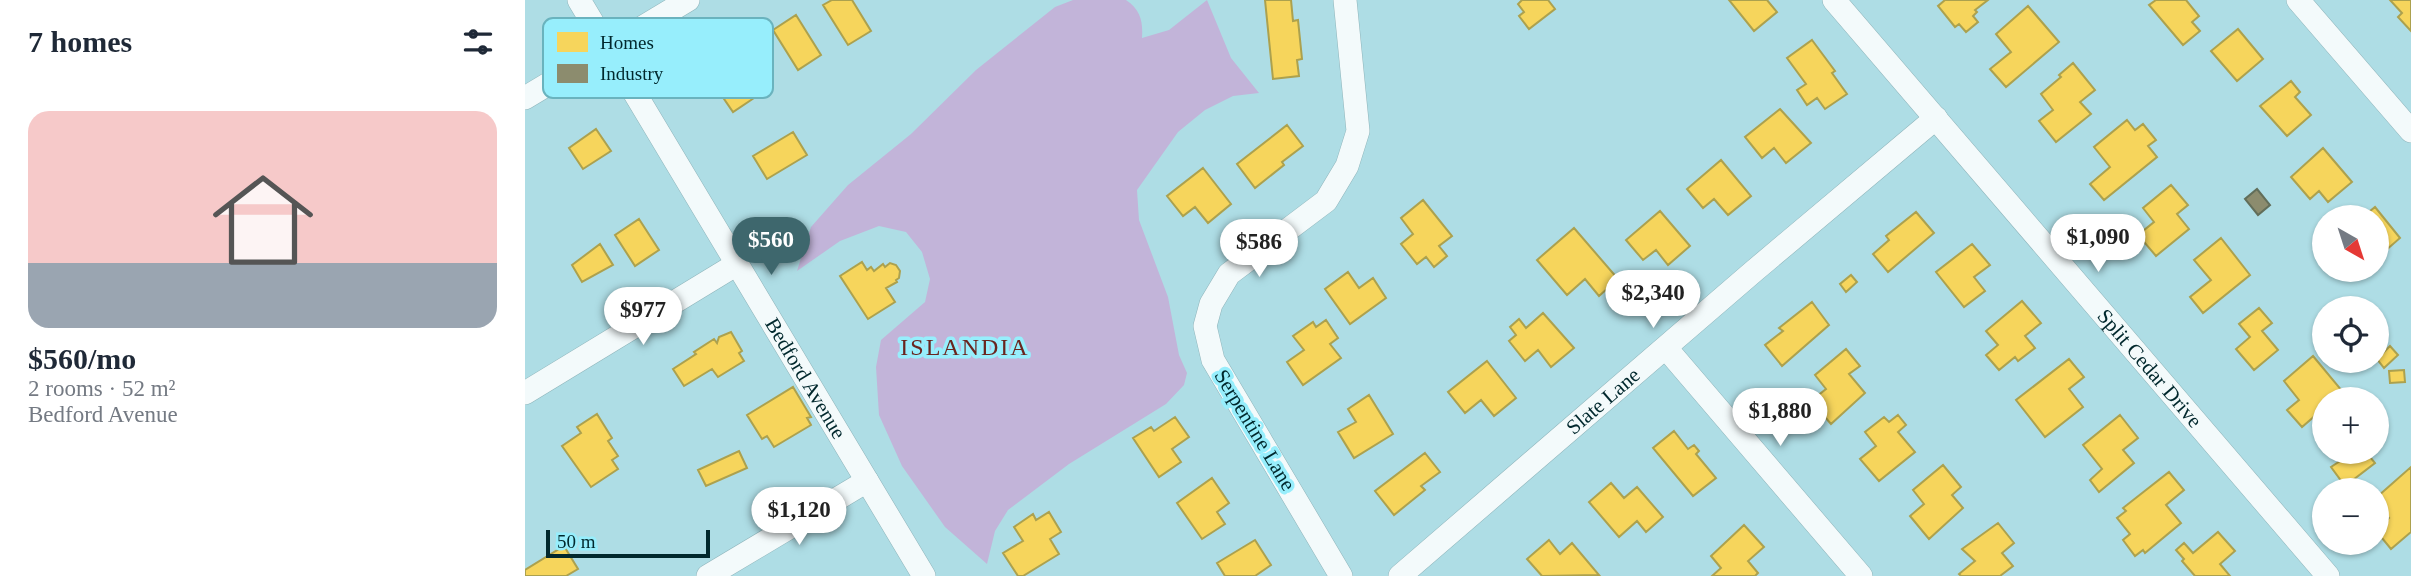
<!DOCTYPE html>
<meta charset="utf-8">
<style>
:root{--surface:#fff;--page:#f2f2f3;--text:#1f2937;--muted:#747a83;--line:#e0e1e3;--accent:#3e676d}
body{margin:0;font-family:Georgia,serif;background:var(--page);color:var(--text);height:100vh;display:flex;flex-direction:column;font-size:26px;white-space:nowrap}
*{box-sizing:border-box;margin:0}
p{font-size:23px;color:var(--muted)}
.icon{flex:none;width:38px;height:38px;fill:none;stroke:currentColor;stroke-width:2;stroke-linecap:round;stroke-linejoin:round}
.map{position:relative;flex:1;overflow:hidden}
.drawer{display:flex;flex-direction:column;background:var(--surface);width:525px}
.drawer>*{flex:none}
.needle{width:46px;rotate:141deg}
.tools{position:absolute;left:1787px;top:205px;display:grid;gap:14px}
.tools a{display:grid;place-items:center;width:77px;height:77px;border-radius:50%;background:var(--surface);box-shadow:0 2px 5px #0004;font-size:35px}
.scale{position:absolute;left:21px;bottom:18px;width:164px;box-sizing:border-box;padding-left:7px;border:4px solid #01282d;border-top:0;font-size:19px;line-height:24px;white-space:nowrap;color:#01282d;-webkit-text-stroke:5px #97eefc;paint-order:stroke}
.price{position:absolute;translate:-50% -60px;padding:0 16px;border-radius:24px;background:#fff;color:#222;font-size:23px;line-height:46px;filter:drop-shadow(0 2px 4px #0008)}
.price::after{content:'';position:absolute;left:50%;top:42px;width:21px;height:16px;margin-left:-10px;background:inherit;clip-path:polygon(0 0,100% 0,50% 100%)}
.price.selected{background:var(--accent);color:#fff}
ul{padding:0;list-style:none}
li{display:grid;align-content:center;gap:14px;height:371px;padding:0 28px}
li+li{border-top:2px solid var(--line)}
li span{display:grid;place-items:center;height:217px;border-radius:21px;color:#555}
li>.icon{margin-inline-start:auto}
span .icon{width:126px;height:126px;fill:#fffc;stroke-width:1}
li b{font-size:30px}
h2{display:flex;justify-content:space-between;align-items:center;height:84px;padding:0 28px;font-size:30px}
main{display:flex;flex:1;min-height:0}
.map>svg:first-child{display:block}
.green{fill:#c2b4d9}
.homes{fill:#f6d55c;stroke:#aca14e;stroke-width:2}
.industry{fill:#8c8c6e;stroke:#626e5a;stroke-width:2}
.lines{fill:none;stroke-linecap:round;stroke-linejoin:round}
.minor-casing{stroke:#8eb4ba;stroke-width:24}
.minor{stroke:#f3fafb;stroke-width:23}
.labels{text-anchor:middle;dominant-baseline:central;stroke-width:7;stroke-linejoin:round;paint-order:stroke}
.street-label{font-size:21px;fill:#01282d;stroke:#97eefc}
.quarter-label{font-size:24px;letter-spacing:2px;fill:#6a251f;stroke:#97eefc}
.key{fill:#97eefc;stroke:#6ab3be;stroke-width:2}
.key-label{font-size:19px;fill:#01282d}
</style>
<main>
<section class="drawer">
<h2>7 homes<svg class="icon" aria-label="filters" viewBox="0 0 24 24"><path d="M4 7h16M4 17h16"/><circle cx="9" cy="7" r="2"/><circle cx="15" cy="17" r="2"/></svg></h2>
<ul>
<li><span style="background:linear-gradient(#f6c9c9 70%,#9aa5b1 0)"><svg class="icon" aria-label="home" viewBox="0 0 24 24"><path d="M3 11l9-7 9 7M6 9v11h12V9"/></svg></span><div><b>$560/mo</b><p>2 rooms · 52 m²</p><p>Bedford Avenue</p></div></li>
</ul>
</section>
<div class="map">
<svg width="1886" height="576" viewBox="0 0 1886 576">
<rect width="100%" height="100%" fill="#aedde5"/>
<!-- green -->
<path class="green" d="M548,0H601C616,10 618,22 617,38L644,30L682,0L706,58L734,93L708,96L680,110L653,132L612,190L614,220L643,297L654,355L662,373L659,385L641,404L544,464L483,510L470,531L462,564L420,527L377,466L354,415L351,367L356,340L400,302L405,279L397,252L381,232L354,226L315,241L272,271L286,227L323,185L386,134L451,70L530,7Z"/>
<!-- homes -->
<path class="homes" d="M307,0H327L346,31L323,45L298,5Z
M740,0H766L768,21L773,20L777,59L772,60L774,76L748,79Z
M997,0H1023L1030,9L1004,29L994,16L999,12L993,4Z
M1204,0H1242L1252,12L1229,31Z
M1420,0H1463L1450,10L1452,12L1448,16L1453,22L1441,32L1434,24L1430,27L1413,6Z
M1631,0H1661L1674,16L1667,22L1675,31L1658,45L1624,5Z
M1865,0H1886V31L1873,17L1877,13Z
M1503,6L1534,42L1481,87L1465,69L1486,52L1471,34Z
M271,15L296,55L273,70L248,30Z
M1713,29L1738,59L1712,81L1686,51Z
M1287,40L1310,71L1307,73L1322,94L1300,109L1292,98L1282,105L1272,90L1281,84L1262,58Z
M219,50L233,71L225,76L228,80L221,85L229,98L208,112L182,74Z
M1548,63L1570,90L1555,102L1566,114L1531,142L1514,121L1528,110L1516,94L1536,77L1534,75Z
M1766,81L1775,92L1770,97L1786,115L1762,136L1735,106Z
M1255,109L1286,143L1261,163L1249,148L1237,158L1220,137Z
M1602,120L1610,130L1618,124L1631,140L1623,146L1632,157L1579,200L1565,184L1585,167L1569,147Z
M762,125L778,146L757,162L759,165L730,188L712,164Z
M71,129L86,151L58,169L44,148Z
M268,132L282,155L242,179L228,156Z
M1798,148L1827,182L1803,202L1794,191L1785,199L1766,177Z
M1196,160L1226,196L1203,215L1189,199L1178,208L1162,189Z
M678,168L706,204L683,223L670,207L658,216L642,196Z
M1646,185L1663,205L1652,214L1664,229L1631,256L1613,235L1629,222L1618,208Z
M898,200L927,236L914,246L922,256L909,267L901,257L892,264L876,244L888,234L876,218Z
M1850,207L1875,238L1852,258V217H1838Z
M1135,211L1165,246L1143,265L1131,250L1118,260L1101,240Z
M1391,212L1409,233L1363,272L1348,254L1364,240L1361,236Z
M114,219L134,250L110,266L90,235Z
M1049,228L1093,279L1074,296L1060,279L1042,295L1012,260Z
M1696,238L1725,275L1678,313L1665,297L1686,280L1669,260Z
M75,244L88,265L57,282L47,265Z
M1447,244L1465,265L1449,277L1460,291L1439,307L1411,272Z
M337,262L342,270L346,267L349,271L358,264L360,267L365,263L371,265L375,271L374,278L371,280L372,282L361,288L370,302L343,319L315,276Z
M823,272L834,288L848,278L861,298L825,324L800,289Z
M1326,275L1332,282L1321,292L1315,284Z
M1497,301L1516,323L1500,336L1510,348L1493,361L1490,357L1474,370L1461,355L1473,345L1461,331Z
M1287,302L1304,325L1257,366L1240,345L1258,331L1254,328Z
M1734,308L1747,323L1737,331L1753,350L1729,370L1711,349L1725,337L1714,324Z
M1018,313L1049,348L1026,367L1013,350L1000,361L984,341L991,335L985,327L994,319L1001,328Z
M801,320L813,338L805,344L816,358L778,385L762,362L779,350L768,336L788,322L791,327Z
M206,332L217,351L214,353L219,361L193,377L187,369L159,386L148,369L171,354L169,352L189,339L192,343L194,337Z
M1865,346L1873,355L1859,368L1852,359Z
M1321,349L1335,366L1324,374L1340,393L1306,424L1286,401L1301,389L1290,375Z
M1788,356L1818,392L1809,399H1799V408L1777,427L1762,410L1774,400L1759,381Z
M1544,359L1559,377L1544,389L1558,407L1520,437L1491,400Z
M962,361L991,398L969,416L956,400L940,413L923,392Z
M1879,370L1880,382L1865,383L1864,371Z
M268,387L286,417L282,418L286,425L249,447L242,436L237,439L222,415Z
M844,395L868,434L829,458L813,432L831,422L823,409Z
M72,414L87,438L83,441L93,456L87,460L93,469L66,487L37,446L56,433L52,427Z
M1373,415L1381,425L1373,432L1390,452L1354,481L1335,459L1351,446L1340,432L1359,417L1364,422Z
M1595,415L1613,438L1598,450L1609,463L1574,492L1565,480L1577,469L1558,445Z
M650,417L664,437L647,449L656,462L634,477L608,438L626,427L629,431Z
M1149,431L1163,449L1169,445L1174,451L1171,454L1191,478L1168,496L1128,448Z
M214,451L222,468L181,486L173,470Z
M1807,452H1841L1850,463L1820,486L1806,467L1815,461Z
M900,453L915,472L896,486L900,490L869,515L850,491Z
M1418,465L1436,487L1427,495L1438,508L1404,539L1385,516L1399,504L1388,490Z
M1886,467V532L1866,549L1852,532V529L1864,518L1852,504V497Z
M1644,472L1659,490L1641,505L1656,523L1620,553L1618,550L1610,556L1598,540L1605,534L1592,518L1601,511L1598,508Z
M687,478L704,503L692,512L700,524L677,539L652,503Z
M1086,483L1099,498L1112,487L1138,517L1121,532L1112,521L1094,537L1064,502Z
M524,512L536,532L525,539L534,554L498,576H493L478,553L498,541L489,527L508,514L511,520Z
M1473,523L1489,543L1477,553L1488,566L1475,576H1436L1434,574L1450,561L1437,549Z
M1219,525L1239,547L1223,561L1233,573L1230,576H1187L1196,568L1186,556Z
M1693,532L1710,551L1695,564L1705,576H1670L1657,561L1659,559L1651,550L1659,543L1668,553Z
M730,540L746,565L730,576H700L692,563Z
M1024,540L1035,554L1047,543L1074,575L1017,576L1002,559Z
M39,546L53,569L41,576H0V570Z"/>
<!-- industry -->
<path class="industry" d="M1732,189L1745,205L1733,215L1720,199Z"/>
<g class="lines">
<!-- minor casing -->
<g class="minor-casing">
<g id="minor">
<path id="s1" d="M54,0L399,576"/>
<path id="s2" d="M1309,0L1803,576"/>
<path d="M1773,0L1886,131"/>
<path d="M0,98L163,0"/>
<path d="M1141,348L1336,576"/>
<path d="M0,393L212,264"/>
<path d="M183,576L342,481"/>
<path d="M816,576L688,360L680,326L686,304L704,274L801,201L822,166L833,131L820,0"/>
<path id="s3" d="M875,576L1229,271L1411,118"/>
</g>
</g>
<!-- minor -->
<use href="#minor" class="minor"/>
</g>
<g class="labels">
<!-- street labels -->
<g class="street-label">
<text stroke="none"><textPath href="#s2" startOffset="485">Split Cedar Drive</textPath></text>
<text stroke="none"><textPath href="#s1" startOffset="441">Bedford Avenue</textPath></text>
<text stroke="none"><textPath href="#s3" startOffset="268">Slate Lane</textPath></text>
<text transform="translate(730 430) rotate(59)">Serpentine Lane</text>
</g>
<!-- quarter labels -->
<g class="quarter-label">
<text x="440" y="347">ISLANDIA</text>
</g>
</g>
<!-- legend -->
<rect x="18" y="18" width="230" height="80" rx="10" class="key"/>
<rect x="32" y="32" width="31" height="20" fill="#f6d55c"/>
<rect x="32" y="64" width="31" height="19" fill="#8c8c6e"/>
<g class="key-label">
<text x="75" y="49">Homes</text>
<text x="75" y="80">Industry</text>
</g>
</svg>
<div class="tools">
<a><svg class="needle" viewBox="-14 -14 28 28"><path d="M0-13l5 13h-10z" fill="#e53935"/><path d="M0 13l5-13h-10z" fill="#747a83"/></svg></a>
<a><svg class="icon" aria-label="locate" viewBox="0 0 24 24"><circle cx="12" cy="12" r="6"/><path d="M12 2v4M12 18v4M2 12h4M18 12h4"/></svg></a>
<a>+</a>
<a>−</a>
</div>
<div class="scale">50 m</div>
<b class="price" style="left:1573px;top:274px">$1,090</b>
<b class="price selected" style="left:246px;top:277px">$560</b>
<b class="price" style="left:734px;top:279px">$586</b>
<b class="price" style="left:1128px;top:330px">$2,340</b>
<b class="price" style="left:118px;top:347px">$977</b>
<b class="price" style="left:1255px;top:448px">$1,880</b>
<b class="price" style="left:274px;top:547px">$1,120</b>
</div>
</main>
